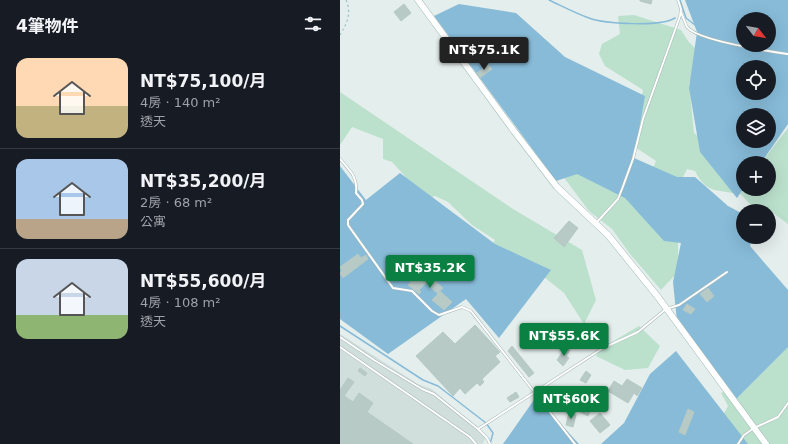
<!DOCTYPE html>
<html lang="zh-TW">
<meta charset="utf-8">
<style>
:root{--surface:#171b24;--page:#20242c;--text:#f1f3f6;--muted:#9ea1a6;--line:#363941;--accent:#0b8043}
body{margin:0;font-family:"DejaVu Sans","Noto Sans TC",sans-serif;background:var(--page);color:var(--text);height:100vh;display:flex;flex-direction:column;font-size:15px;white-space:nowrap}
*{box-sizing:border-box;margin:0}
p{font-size:13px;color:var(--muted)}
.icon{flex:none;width:22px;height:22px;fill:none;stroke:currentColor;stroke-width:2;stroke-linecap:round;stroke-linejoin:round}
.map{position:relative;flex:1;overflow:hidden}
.side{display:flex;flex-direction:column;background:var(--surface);width:340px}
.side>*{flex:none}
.needle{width:26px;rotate:121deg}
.fabs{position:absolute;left:396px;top:12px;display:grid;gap:8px}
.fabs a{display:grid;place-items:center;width:40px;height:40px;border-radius:50%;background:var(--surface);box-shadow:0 4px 16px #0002;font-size:20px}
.price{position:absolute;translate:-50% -34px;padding:0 9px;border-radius:4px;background:var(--accent);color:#fff;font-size:13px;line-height:26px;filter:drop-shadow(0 1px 2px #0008)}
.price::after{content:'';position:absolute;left:50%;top:24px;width:12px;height:9px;margin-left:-6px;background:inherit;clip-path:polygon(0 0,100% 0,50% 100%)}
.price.active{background:#222;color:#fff}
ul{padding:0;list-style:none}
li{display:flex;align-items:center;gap:12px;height:100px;padding:0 16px}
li+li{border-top:1px solid var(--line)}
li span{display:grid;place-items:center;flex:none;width:112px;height:80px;border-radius:12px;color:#555}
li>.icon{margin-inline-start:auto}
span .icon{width:48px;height:48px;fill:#fffc;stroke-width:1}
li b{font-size:17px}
h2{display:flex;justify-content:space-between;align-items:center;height:48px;padding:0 16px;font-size:17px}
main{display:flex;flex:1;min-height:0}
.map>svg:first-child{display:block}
.built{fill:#d1dfdc}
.green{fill:#bbe1cd}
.water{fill:#87bbd8;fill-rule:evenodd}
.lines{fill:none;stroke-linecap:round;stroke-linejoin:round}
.stream{stroke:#87bbd8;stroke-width:1.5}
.building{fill:#b8cac6;stroke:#b5c9c5}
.lane-casing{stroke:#a6b7b5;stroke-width:3}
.secondary-casing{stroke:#a1bbb8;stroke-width:7}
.path{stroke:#81b5af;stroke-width:1;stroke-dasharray:2 3;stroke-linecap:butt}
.lane{stroke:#fff;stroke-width:2}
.secondary{stroke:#fff;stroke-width:6}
</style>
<main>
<section class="side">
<h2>4筆物件<svg class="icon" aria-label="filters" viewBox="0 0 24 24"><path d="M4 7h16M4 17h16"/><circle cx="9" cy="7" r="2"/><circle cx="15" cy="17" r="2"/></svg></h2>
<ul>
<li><span style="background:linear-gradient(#ffd9b3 60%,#c2b280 0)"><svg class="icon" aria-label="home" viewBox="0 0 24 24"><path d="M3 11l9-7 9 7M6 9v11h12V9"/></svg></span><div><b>NT$75,100/月</b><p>4房 · 140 m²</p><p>透天</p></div></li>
<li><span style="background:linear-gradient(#a9c7e8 75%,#b9a48a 0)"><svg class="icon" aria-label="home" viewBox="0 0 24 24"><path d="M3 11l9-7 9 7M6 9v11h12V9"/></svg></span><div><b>NT$35,200/月</b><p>2房 · 68 m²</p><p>公寓</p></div></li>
<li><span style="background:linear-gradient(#c9d6e8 70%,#8fb573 0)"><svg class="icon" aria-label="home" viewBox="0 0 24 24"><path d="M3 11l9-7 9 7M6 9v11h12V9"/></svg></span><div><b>NT$55,600/月</b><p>4房 · 108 m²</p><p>透天</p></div></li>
</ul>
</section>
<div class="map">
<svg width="448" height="444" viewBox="0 0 448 444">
<rect width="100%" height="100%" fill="#e4eeec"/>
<!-- built -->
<path class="built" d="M0,334L78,384L92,389L146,436L143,444H0Z"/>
<!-- green -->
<path class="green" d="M294,15L341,30L348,41L366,59L349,83L354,133L391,162L403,189H429V163H421L448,128V224L432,212L416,211L399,192L398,194C375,189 367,194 355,171L347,169L324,216L338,238V272L321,290L290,254L272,229L249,211L219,171L249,172L303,192L316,161L292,145L303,90L265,66L259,54L262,44L280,34L278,16Z
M0,92L173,209L242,250L256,300L244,324L224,293L194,269L148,251L155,240L132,225L108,202L95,196L86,199L52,162L43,159V139L12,127L0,145Z
M299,326L320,346L308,368L285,370L256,356L260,349Z
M448,331V444H368L388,406L381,393L392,388Z"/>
<!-- water -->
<path class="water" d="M345,0H448V124L421,163H403V189L397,198L360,152L349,88L357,32ZM403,19H429V45H403ZM403,67H429V93H403ZM403,115H429V141H403Z
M119,4L176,13L225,57L305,96L294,158L337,177H355L388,206L403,214V237H413L410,246L448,290V347L394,401L337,321L333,282L341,243L324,241L285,198L237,174L216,181L94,16Z
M0,166L26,200L60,173L155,244L211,270L159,338L126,299L48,354L0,319Z
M336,351L408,444H261L284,423L310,374Z
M196,397L239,444H163Z"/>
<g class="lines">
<!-- stream -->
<path class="stream" d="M209,0C222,6 235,13 249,18C265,24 321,27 335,18
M340,0L346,18L355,25
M0,326L83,380L98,386L146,423L153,433L150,444"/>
</g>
<!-- building -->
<path class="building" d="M300,0H312L311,4L300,1Z
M64,4L71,13L61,21L54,12Z
M429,28L436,30L429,47Z
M148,64L152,69L140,78L137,73Z
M229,221L238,228L224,247L214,238Z
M18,254L21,258L26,255L28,259L3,278L0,273L2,271L0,267Z
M81,270L90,279L91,277L103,288L100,291L112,302L104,310L92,300L98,294L86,283L79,290L81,292L79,294L68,285Z
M368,288L374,296L367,302L360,294Z
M347,304L355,309L351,314L343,310Z
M135,325L160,352L155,356L160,362L142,379L144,382L140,386L137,383L125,394L120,388L113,396L76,356L103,332L115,344Z
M172,346L194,373L189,377L168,351Z
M226,347L230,350L226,356L229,358L223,366L217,360Z
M20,368L27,373L25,376L18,371Z
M246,371L251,375L246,383L240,380Z
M8,378L14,382L4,396L13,402L19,393L33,403L27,412L73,444H0V390Z
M287,379L302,388L297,396L294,393L288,403L268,391L274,381L282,386Z
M176,392L179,397L170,402L167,398Z
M244,401L253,405L248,416L240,412Z
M348,409L354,412L345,435L339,432Z
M229,413L236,415L233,427L226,425Z
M260,413L270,425L260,433L250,421Z"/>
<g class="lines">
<!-- lane casing -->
<g class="lane-casing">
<path id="lane" d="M341,12C343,17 345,23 347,27C358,41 428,51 448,54
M0,159C10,171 18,177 16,193L22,200L23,204L8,220V225L53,288L72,291L92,311L99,315L122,307L131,311L235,444
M257,222L278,199L282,189L293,159L303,119L340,16L341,9L338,0
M0,337L34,360L82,389L94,394L138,429L147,438L150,444
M0,347L130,437L136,444
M138,429L263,348L298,332L326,309L339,305L387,272
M398,444L404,435L414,428L438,417L448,403"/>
</g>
<!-- secondary casing -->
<g class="secondary-casing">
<path id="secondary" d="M78,0L174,131L217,187L268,235L318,297L426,444"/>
</g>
<!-- path -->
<path class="path" d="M0,35C7,23 12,13 6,0"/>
<!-- lane -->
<use href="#lane" class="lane"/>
<!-- secondary -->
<use href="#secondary" class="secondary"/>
</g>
</svg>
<div class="fabs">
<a><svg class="needle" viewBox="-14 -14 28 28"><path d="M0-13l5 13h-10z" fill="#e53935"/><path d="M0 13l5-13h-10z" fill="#9ea1a6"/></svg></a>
<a><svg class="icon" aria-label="locate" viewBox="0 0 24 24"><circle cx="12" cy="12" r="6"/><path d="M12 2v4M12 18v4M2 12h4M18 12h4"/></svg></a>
<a><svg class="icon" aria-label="layers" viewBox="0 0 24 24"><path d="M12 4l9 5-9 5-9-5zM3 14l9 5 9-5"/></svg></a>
<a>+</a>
<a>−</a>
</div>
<b class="price active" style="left:144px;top:71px">NT$75.1K</b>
<b class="price" style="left:90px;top:289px">NT$35.2K</b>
<b class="price" style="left:224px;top:357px">NT$55.6K</b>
<b class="price" style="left:231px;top:420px">NT$60K</b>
</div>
</main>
